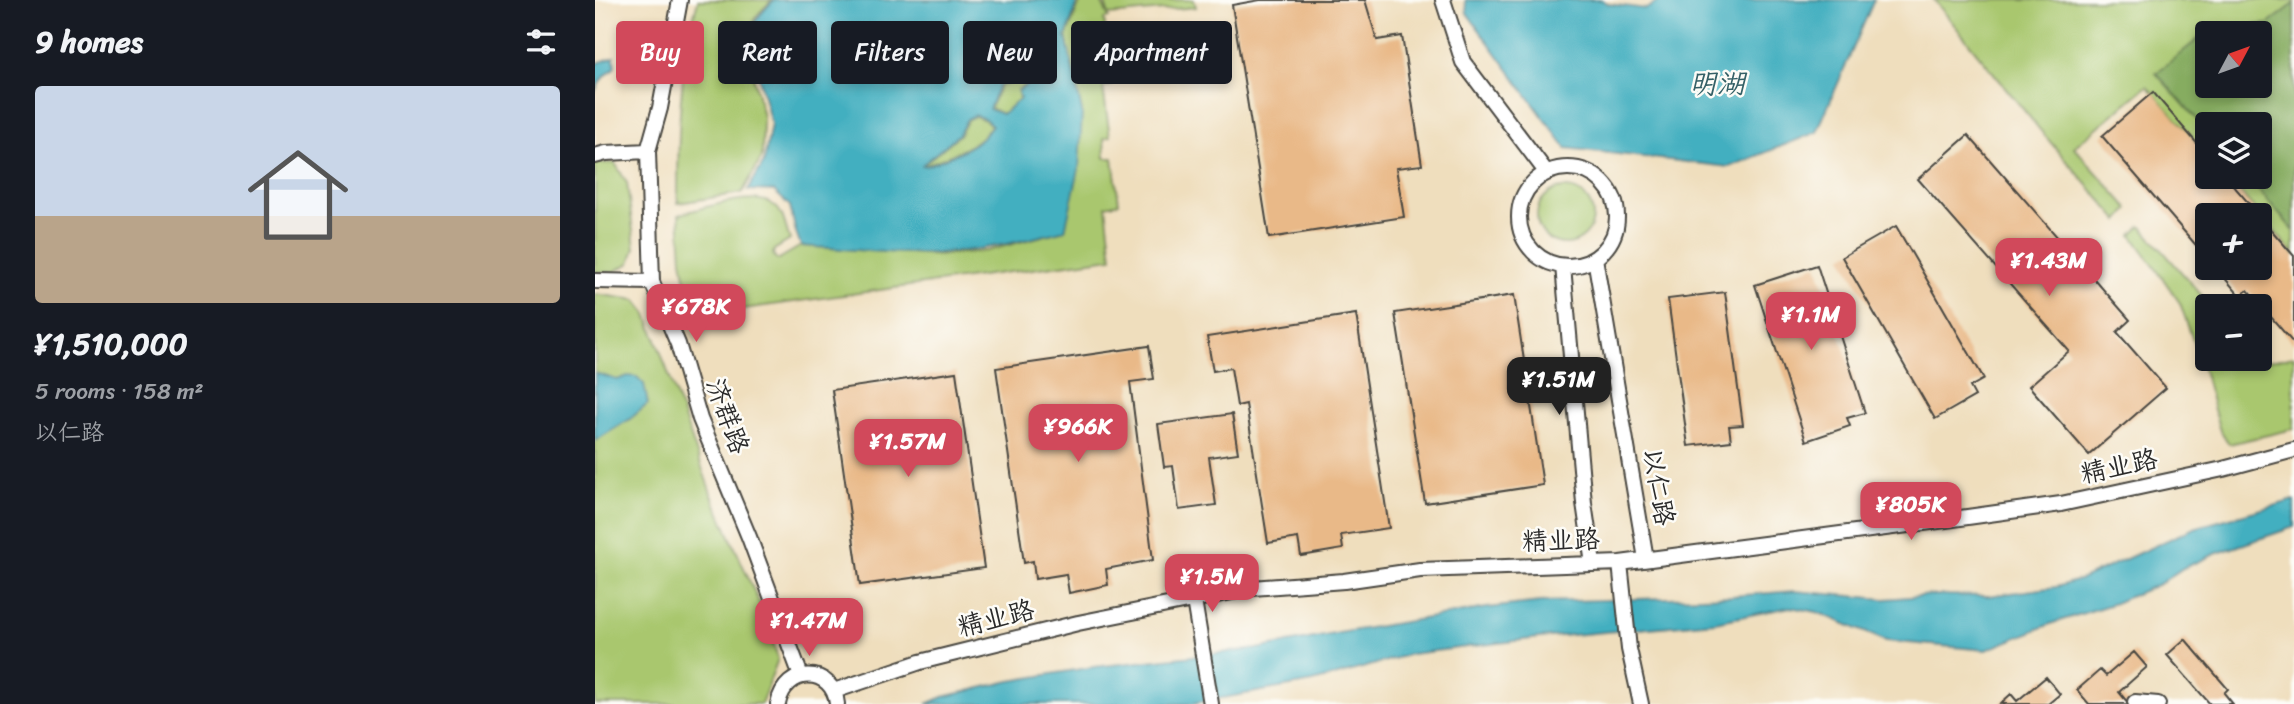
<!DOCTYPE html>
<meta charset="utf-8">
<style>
:root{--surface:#171b24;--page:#20242c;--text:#f1f3f6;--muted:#9ea1a6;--line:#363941;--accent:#d1495b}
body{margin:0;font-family:Sriracha,"LXGW WenKai TC",sans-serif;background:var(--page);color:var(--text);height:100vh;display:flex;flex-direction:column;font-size:26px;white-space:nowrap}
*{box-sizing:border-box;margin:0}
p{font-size:23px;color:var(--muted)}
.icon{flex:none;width:38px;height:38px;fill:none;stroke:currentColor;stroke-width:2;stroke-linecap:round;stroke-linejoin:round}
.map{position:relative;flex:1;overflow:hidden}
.details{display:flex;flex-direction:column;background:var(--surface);width:595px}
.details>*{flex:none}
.hud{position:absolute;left:21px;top:21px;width:665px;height:63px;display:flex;gap:14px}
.needle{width:46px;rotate:49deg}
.fabs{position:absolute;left:1600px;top:21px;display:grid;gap:14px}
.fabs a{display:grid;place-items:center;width:77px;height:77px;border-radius:7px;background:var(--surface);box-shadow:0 4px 10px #0003;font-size:35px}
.price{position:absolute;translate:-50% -60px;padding:0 16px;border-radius:14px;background:var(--accent);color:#fff;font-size:23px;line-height:46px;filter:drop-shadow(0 2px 4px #0008)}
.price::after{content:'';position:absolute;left:50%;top:42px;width:21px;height:16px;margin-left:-10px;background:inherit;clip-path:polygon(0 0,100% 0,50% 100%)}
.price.active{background:#222;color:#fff}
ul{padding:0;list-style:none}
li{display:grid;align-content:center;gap:14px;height:371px;padding:0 35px}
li+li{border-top:2px solid var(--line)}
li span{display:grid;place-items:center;height:217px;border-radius:7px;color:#555}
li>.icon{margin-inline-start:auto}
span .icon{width:126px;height:126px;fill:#fffc;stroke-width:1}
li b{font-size:30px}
h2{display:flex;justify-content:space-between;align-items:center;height:84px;padding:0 35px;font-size:30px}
.pill{padding:0 24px;border-radius:7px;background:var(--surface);box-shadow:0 4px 10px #0003;font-size:24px;line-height:63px}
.pill.active{background:var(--accent);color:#fff}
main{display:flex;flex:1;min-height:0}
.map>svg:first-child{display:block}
.green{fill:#a9c76e;stroke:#6a794c;stroke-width:2;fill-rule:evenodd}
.forest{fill:#86ac61;stroke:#586c46;stroke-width:2;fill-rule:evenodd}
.water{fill:#42afc0;stroke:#366d76;stroke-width:2;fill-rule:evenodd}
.building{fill:#e9b988}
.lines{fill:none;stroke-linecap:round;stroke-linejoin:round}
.street-casing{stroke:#484641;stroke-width:18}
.street{stroke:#fff;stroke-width:14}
.labels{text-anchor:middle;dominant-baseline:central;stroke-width:5;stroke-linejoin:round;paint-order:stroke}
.street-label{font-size:26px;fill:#2b2b2b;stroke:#fdfcf7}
.water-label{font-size:28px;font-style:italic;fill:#346067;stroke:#fdfcf7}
</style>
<main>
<section class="details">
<h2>9 homes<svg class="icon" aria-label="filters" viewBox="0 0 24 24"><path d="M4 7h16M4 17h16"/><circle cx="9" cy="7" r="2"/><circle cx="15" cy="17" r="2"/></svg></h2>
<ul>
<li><span style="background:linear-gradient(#c9d6e8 60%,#b9a48a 0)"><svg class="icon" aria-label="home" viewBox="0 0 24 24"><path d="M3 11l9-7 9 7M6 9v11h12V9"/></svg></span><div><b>¥1,510,000</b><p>5 rooms · 158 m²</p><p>以仁路</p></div></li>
</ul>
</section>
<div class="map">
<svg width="1699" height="704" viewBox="0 0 1699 704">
<rect width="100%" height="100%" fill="#fdfcf7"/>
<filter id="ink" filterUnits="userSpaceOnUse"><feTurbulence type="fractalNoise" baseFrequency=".0143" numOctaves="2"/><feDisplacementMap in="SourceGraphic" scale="14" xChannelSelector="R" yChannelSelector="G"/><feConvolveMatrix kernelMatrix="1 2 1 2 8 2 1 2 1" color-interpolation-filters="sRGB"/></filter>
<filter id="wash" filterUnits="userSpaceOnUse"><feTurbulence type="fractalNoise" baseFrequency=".00686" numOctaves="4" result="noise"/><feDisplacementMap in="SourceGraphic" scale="28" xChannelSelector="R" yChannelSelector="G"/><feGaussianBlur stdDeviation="1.57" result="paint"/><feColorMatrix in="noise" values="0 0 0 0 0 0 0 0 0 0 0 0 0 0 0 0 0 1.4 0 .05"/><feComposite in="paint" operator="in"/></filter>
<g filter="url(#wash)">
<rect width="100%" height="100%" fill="#efdebd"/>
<!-- green -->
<path class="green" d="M103,0H177L162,15L150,40L168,117L167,157L147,193L83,203C83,134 84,66 103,0Z
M486,0L506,1L514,18L509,19L517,85L508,87L515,137L509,138L510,158H518L524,203L511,206L517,258L97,316L87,260L84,214C108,209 160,189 180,206C189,213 191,230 195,240L179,250L178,254L182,260L206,246L344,255L392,251L470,230L487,112L471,37Z
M509,0H599L601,7L514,15Z
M1339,0H1699V254L1632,177H1664V124H1612V154L1552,86L1479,147L1534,209L1524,221L1450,136ZM1612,33H1664V86H1612Z
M457,31L439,80L423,90L424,99L407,114L395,108L405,86L414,84L416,75L444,34Z
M380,116L390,120L396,125C385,147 352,156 331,165L329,164L365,134L373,119Z
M0,163H20L32,183L40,248L35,263L18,272H0Z
M942 216a28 28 0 1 1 56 0a28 28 0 1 1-56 0Z
M1546,226L1616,306H1612V359H1661L1665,363L1699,356V429L1634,444L1624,428L1607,366L1585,303L1537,235Z
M0,294L41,300L52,314L116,493L170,616L183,659L166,704H0Z"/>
<!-- forest -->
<path class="forest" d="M1699,4V231L1652,177H1664V124H1612V131L1561,73L1617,28L1673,24ZM1612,33H1664V86H1612Z"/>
<!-- water -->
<path class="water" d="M179,0H483L471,37L487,112L484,169L470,230C434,239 396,249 359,252C308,256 257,249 206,246L200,229L195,206L179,191L153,190L169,162L176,124L155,43C156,23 165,14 179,0ZM458,29L440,80L423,91L425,99L407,114L394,109L404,85L414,83L415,74L443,33ZM380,115L390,119L397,125C386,147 353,157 331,166L327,165L364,134L372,119Z
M870,0H1008L1014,4L1051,9L1066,0H1279L1222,132L1134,167L971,148L872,13Z
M19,57L20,67L7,79L0,91V64Z
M0,373L22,380L33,376L42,377L49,384L53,404L35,419L0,441Z
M1699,500V527L1620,554L1588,568L1564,584L1520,603L1458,623L1391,650L1291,641L1222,612L1195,607L1120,622L944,638L816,654L718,682L593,704H332L348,697L415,681L498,667L662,649L744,633L892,608L945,602L1137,596L1200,591L1290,599L1338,595L1393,596L1461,587L1487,579L1599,528Z"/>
<g id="blocks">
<!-- building -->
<path class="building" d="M665,0H770L782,40L807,36L827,165L801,168L809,217L674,238L637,5Z
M1558,92L1612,155V177H1631L1664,215H1612V258L1507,136Z
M1373,135L1535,320L1522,332L1571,388L1494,455L1434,386L1474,351L1323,179Z
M1664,216L1699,256V344L1653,290L1645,296L1621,268H1664Z
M1301,226L1389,379L1375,387L1380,396L1340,419L1247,257Z
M1222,265L1270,413L1252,418L1255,426L1211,441L1160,285Z
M1130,292L1148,425L1134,426L1136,441L1093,446L1073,299Z
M919,295L948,485L830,503L800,313Z
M761,314L794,528L746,535L748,549L706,556L703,538L673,543L651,404L642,406L636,368L618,371L612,337Z
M554,346L559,379L535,382L558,560L511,569L513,585L474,593L471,574L440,579L438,561L429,563L401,368Z
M361,372L389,568L265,585L237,390Z
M637,414L643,453L614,457L621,505L584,510L578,466L569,467L563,424Z
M1590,639L1633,689L1629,693L1638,704H1615L1572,655Z
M1539,652L1552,667L1524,692L1534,704H1494L1482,690L1505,670L1511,676Z
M1451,677L1465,694L1453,704H1405L1416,694L1422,701Z"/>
</g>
</g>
<g filter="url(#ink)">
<use href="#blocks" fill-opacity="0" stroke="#484641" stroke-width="2"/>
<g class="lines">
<!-- street casing -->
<g class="street-casing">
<path id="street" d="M85,0L65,108L53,151L57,282L83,344L105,419L154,537L206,676
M848,0L868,62L952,173
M0,156L11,153L53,151
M924 217a49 49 0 1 1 98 0a49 49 0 1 1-98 0Z
M1000,258L1051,559
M968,266L989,503L998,564
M0,281L57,282
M1025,563L1034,649L1046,704
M599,600L616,704
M239,691L325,662L353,655L483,623L657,588L749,581L825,570L1025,563L1351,520L1466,504L1628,469L1699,450
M1540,702L1563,704
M183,704C190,666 238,666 242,704"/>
</g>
<!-- street -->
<use href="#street" class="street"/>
</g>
</g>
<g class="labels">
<!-- street labels -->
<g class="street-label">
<text transform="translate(133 416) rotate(70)">济群路</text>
<text transform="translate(1524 466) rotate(-12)">精业路</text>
<text transform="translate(1064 487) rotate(80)">以仁路</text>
<text transform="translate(966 540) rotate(-2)">精业路</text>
<text transform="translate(401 618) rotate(-14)">精业路</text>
</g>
<!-- water labels -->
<g class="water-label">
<text x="1122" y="83">明湖</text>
</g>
</g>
</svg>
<div class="fabs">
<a><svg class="needle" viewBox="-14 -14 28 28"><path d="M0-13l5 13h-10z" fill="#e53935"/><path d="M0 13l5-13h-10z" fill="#9ea1a6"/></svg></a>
<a><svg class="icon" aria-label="layers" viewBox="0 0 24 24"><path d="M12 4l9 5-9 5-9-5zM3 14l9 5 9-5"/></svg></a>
<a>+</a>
<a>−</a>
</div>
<b class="price" style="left:1454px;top:298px">¥1.43M</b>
<b class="price" style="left:101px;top:344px">¥678K</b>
<b class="price" style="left:1216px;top:352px">¥1.1M</b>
<b class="price active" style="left:964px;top:417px">¥1.51M</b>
<b class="price" style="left:483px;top:464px">¥966K</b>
<b class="price" style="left:313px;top:479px">¥1.57M</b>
<b class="price" style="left:1316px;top:542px">¥805K</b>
<b class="price" style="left:617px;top:614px">¥1.5M</b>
<b class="price" style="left:214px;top:658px">¥1.47M</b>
<div class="hud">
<a class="pill active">Buy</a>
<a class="pill">Rent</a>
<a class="pill">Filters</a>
<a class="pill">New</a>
<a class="pill">Apartment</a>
</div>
</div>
</main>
